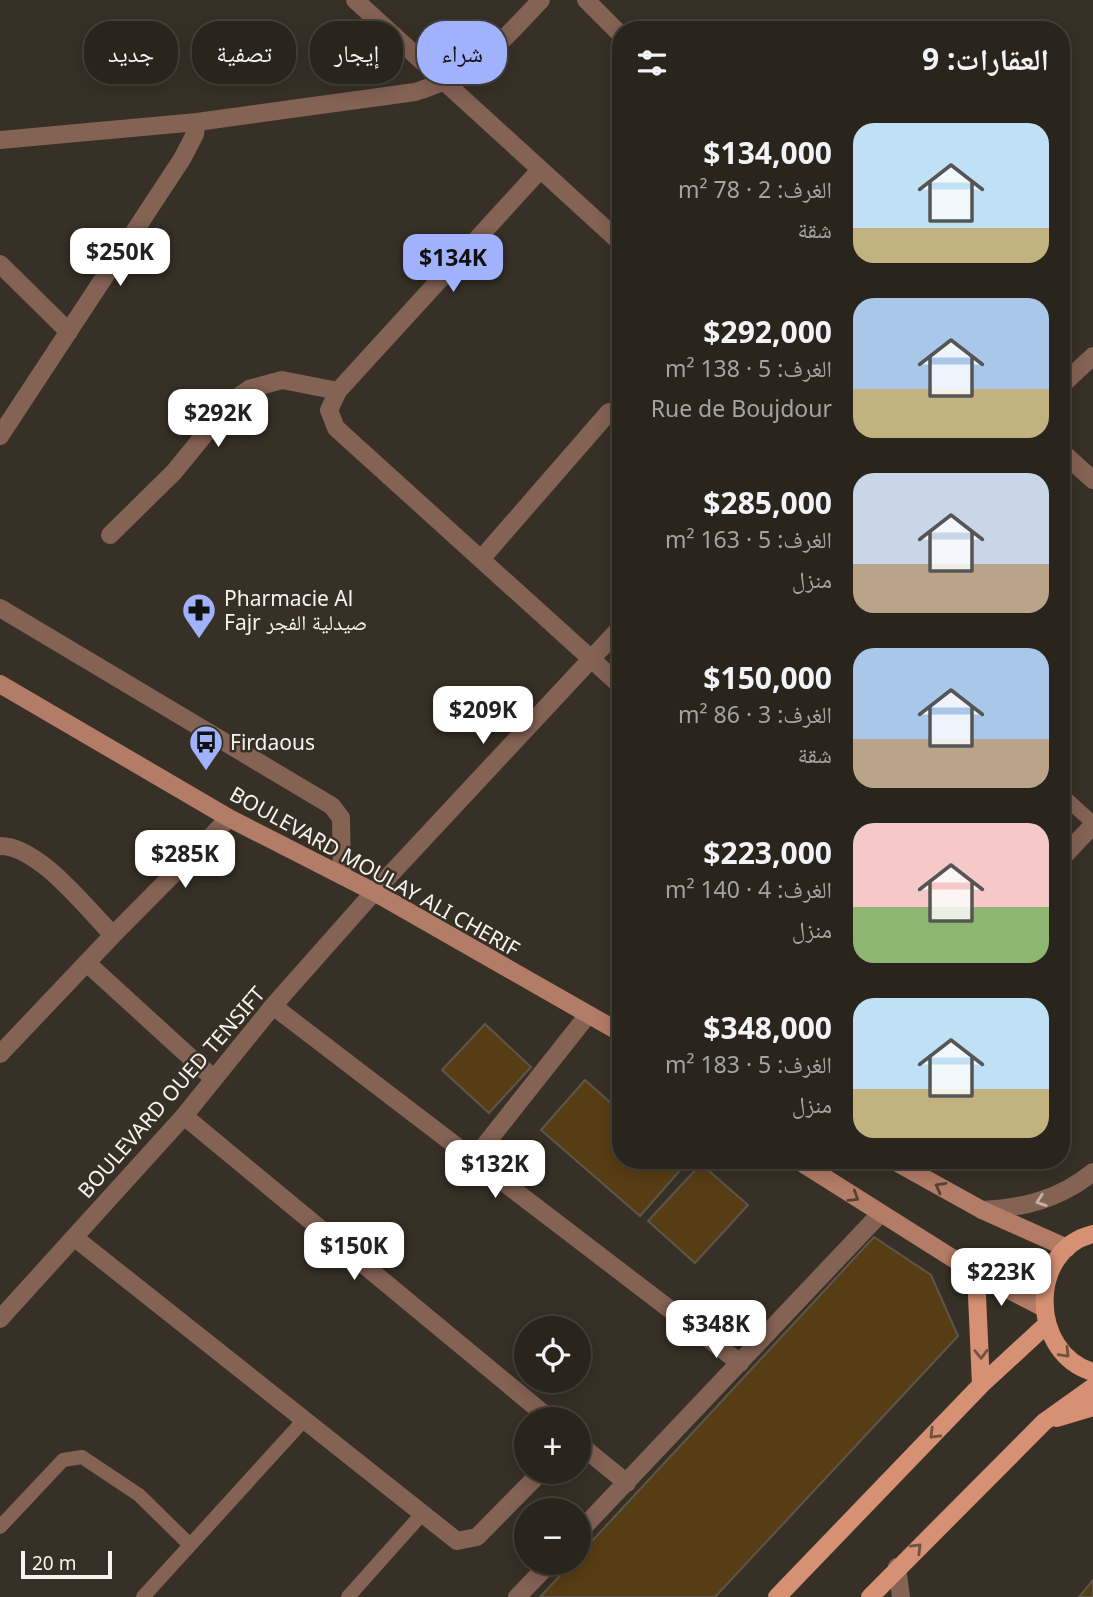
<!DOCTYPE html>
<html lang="ar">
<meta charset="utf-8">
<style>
:root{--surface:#29241c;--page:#312c25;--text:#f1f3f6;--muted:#a5a4a3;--line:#45413b;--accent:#a1b2fd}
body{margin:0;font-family:"Noto Sans","Noto Naskh Arabic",sans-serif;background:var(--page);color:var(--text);direction:rtl;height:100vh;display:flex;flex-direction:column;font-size:26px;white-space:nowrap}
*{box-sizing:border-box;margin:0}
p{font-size:23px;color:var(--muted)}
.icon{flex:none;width:38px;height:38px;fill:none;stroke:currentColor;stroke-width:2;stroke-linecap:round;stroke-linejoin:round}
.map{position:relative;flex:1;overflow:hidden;direction:ltr}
.side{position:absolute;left:612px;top:21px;width:458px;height:1148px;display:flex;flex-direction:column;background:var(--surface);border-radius:28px;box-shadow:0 4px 18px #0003,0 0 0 2px var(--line);direction:rtl}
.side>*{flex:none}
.guide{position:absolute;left:21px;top:21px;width:486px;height:63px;direction:rtl;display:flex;gap:14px}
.tools{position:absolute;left:514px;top:1316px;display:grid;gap:14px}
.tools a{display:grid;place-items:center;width:77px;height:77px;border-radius:50%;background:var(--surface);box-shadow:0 4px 18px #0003,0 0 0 2px var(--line);font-size:35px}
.scale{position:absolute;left:21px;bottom:18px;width:91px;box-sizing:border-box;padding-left:7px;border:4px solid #f8f3ed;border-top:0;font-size:19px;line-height:24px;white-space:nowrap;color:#f8f3ed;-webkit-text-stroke:5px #373026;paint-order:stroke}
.price{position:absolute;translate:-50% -60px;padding:0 16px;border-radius:14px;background:#fff;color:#222;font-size:23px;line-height:46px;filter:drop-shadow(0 2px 4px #0008)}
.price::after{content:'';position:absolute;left:50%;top:42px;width:21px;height:16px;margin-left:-10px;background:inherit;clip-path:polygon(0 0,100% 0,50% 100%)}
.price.current{background:var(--accent);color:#111}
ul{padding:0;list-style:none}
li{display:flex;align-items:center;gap:21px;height:175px;padding:0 21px}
li span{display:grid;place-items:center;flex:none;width:196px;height:140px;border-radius:21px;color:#555}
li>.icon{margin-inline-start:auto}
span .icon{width:84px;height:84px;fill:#fffc;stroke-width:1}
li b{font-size:30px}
h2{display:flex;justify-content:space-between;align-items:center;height:84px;padding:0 21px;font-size:30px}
.pill{padding:0 24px;border-radius:28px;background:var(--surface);box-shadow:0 4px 18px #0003,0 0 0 2px var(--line);font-size:24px;line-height:63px}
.pill.current{background:var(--accent);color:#111}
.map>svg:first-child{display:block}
.building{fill:#573d14;stroke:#5e564c;stroke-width:2}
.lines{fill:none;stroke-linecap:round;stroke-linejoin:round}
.lane{stroke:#846254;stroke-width:14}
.street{stroke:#846254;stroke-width:18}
.secondary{stroke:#b37c66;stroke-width:18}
.primary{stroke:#d69073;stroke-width:18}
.oneway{stroke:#564336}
.oneway2{stroke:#c4b2a8}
.oneway3{stroke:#6f5241}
.labels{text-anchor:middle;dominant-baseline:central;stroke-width:5;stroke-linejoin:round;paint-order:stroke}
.poi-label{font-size:21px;fill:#f8f3ed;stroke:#373026;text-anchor:start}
.street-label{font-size:21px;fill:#f8f3ed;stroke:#373026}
</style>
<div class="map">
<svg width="1093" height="1597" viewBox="0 0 1093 1597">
<rect width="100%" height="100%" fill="#373026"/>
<!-- building -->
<path class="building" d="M485,1024L531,1067L489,1113L442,1070Z
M585,1080L621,1112V1160H676L683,1167L640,1216L541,1130Z
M701,1164L748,1205L695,1263L648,1221Z
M874,1237L931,1275L958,1336L715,1597H540L572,1563H579V1555Z
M1093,1580V1597H1079Z"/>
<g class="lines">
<!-- lane -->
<path class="lane" d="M1062,795L1093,823
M0,1527L63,1460L82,1457L139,1495L190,1545
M143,1597L304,1420
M348,1597L422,1514"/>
<!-- street -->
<path class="street" d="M355,0L621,243
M586,0L621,35
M0,140L197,122L415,92C477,73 498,45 541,0
M540,170L338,391L329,410L336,428L621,686
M0,264L69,332
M1062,385L1093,356
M0,436L182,159L195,134L197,122
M1062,452L1093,480
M110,535L174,472L232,401L249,389L282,380L338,391
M482,558L609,412
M0,608L332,806L341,818L342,875
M0,846C39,846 86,908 113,935L0,1054
M1062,858L1093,825
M113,935L229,818
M88,964L214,1079
M273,1006L740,1363
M184,1116L550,1419
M473,1160L587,1016
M982,1210C1024,1208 1060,1199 1093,1172
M75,1238L457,1541L477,1537L541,1472
M0,1319L184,1116L273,1006L374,892L621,627
M579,1444L627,1483
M579,1532L880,1214
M897,1567L901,1597
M517,1597L550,1563"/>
<!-- secondary -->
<path class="secondary" d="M0,684L229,818L374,892L621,1033
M797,1160L976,1273L1044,1308
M892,1160L982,1210L1067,1248"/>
<!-- primary -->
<path class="primary" d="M1093,1234C1027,1250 1030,1354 1093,1372
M976,1273L981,1385
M1057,1418L1093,1407
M777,1597L981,1385L1047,1324
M870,1597L1044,1422L1093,1387"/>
</g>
<!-- one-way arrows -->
<defs><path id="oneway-chevron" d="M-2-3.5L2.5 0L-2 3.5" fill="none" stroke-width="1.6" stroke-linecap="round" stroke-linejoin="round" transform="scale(1.75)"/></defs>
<g class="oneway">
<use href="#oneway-chevron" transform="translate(940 1187) rotate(-151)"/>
<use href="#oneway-chevron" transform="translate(854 1197) rotate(32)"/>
</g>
<use class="oneway2" href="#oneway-chevron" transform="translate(1041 1201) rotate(161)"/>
<g class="oneway3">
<use href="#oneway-chevron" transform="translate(1065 1353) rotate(46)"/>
<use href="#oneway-chevron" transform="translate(981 1354) rotate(89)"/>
<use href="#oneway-chevron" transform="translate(934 1434) rotate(135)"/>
<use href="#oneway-chevron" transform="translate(917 1548) rotate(-45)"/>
</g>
<!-- icons -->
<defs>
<g id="pharmacy-pin" transform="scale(1.75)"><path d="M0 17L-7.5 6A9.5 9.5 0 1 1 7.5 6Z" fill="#a1b2fd" stroke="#373026"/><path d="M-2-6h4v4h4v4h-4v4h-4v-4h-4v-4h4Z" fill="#111"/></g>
<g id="bus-pin" transform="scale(1.75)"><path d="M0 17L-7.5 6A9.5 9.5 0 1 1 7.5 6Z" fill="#a1b2fd" stroke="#373026"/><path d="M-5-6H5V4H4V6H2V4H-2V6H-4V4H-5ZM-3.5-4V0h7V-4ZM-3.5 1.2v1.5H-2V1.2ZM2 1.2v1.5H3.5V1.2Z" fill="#111"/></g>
</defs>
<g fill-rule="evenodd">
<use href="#pharmacy-pin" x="199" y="610"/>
<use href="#bus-pin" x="206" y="742"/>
</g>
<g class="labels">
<!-- poi labels -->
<g class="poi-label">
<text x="224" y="598">Pharmacie Al<tspan x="224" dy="24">Fajr صيدلية الفجر</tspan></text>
<text x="230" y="742">Firdaous</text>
</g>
<!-- street labels -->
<g class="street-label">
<text transform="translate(375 871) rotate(29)">BOULEVARD MOULAY ALI CHERIF</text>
<text transform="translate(171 1092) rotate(-49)">BOULEVARD OUED TENSIFT</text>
</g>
</g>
</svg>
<div class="tools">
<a><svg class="icon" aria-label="locate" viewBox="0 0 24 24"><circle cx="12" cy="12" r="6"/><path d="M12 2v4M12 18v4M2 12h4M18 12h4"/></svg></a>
<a>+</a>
<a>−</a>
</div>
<div class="scale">20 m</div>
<b class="price" style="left:120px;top:288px">$250K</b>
<b class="price current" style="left:453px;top:294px">$134K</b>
<b class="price" style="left:218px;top:449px">$292K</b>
<b class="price" style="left:483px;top:746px">$209K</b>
<b class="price" style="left:185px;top:890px">$285K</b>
<b class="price" style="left:495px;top:1200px">$132K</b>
<b class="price" style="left:354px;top:1282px">$150K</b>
<b class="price" style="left:1001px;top:1308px">$223K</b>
<b class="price" style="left:716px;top:1360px">$348K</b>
<div class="guide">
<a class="pill current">شراء</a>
<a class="pill">إيجار</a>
<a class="pill">تصفية</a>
<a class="pill">جديد</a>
</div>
<section class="side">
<h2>العقارات: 9<svg class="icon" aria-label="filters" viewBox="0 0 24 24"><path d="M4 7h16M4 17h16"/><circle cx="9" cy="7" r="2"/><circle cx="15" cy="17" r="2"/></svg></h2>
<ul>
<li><span style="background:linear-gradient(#bfe0f5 75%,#c2b280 0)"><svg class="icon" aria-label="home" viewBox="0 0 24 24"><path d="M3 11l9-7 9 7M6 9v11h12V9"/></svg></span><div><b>$134,000</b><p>الغرف: 2 · 78 m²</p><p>شقة</p></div></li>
<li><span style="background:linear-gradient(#a9c7e8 65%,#c2b280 0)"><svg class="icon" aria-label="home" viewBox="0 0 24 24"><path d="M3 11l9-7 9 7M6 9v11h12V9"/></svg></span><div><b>$292,000</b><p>الغرف: 5 · 138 m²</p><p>Rue de Boujdour</p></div></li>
<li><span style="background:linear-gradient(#c9d6e8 65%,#b9a48a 0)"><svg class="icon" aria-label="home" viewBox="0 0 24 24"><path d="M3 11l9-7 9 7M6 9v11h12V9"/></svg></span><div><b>$285,000</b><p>الغرف: 5 · 163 m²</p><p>منزل</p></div></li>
<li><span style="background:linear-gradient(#a9c7e8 65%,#b9a48a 0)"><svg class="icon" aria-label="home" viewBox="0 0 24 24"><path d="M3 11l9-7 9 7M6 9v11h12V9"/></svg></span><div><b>$150,000</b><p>الغرف: 3 · 86 m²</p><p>شقة</p></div></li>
<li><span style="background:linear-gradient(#f6c9c9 60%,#8fb573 0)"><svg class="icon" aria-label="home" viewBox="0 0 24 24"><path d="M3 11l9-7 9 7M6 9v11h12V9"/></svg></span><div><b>$223,000</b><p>الغرف: 4 · 140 m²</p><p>منزل</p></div></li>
<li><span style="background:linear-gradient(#bfe0f5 65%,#c2b280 0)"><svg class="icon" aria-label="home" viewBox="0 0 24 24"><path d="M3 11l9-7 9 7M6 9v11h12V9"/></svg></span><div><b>$348,000</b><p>الغرف: 5 · 183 m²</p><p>منزل</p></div></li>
</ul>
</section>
</div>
